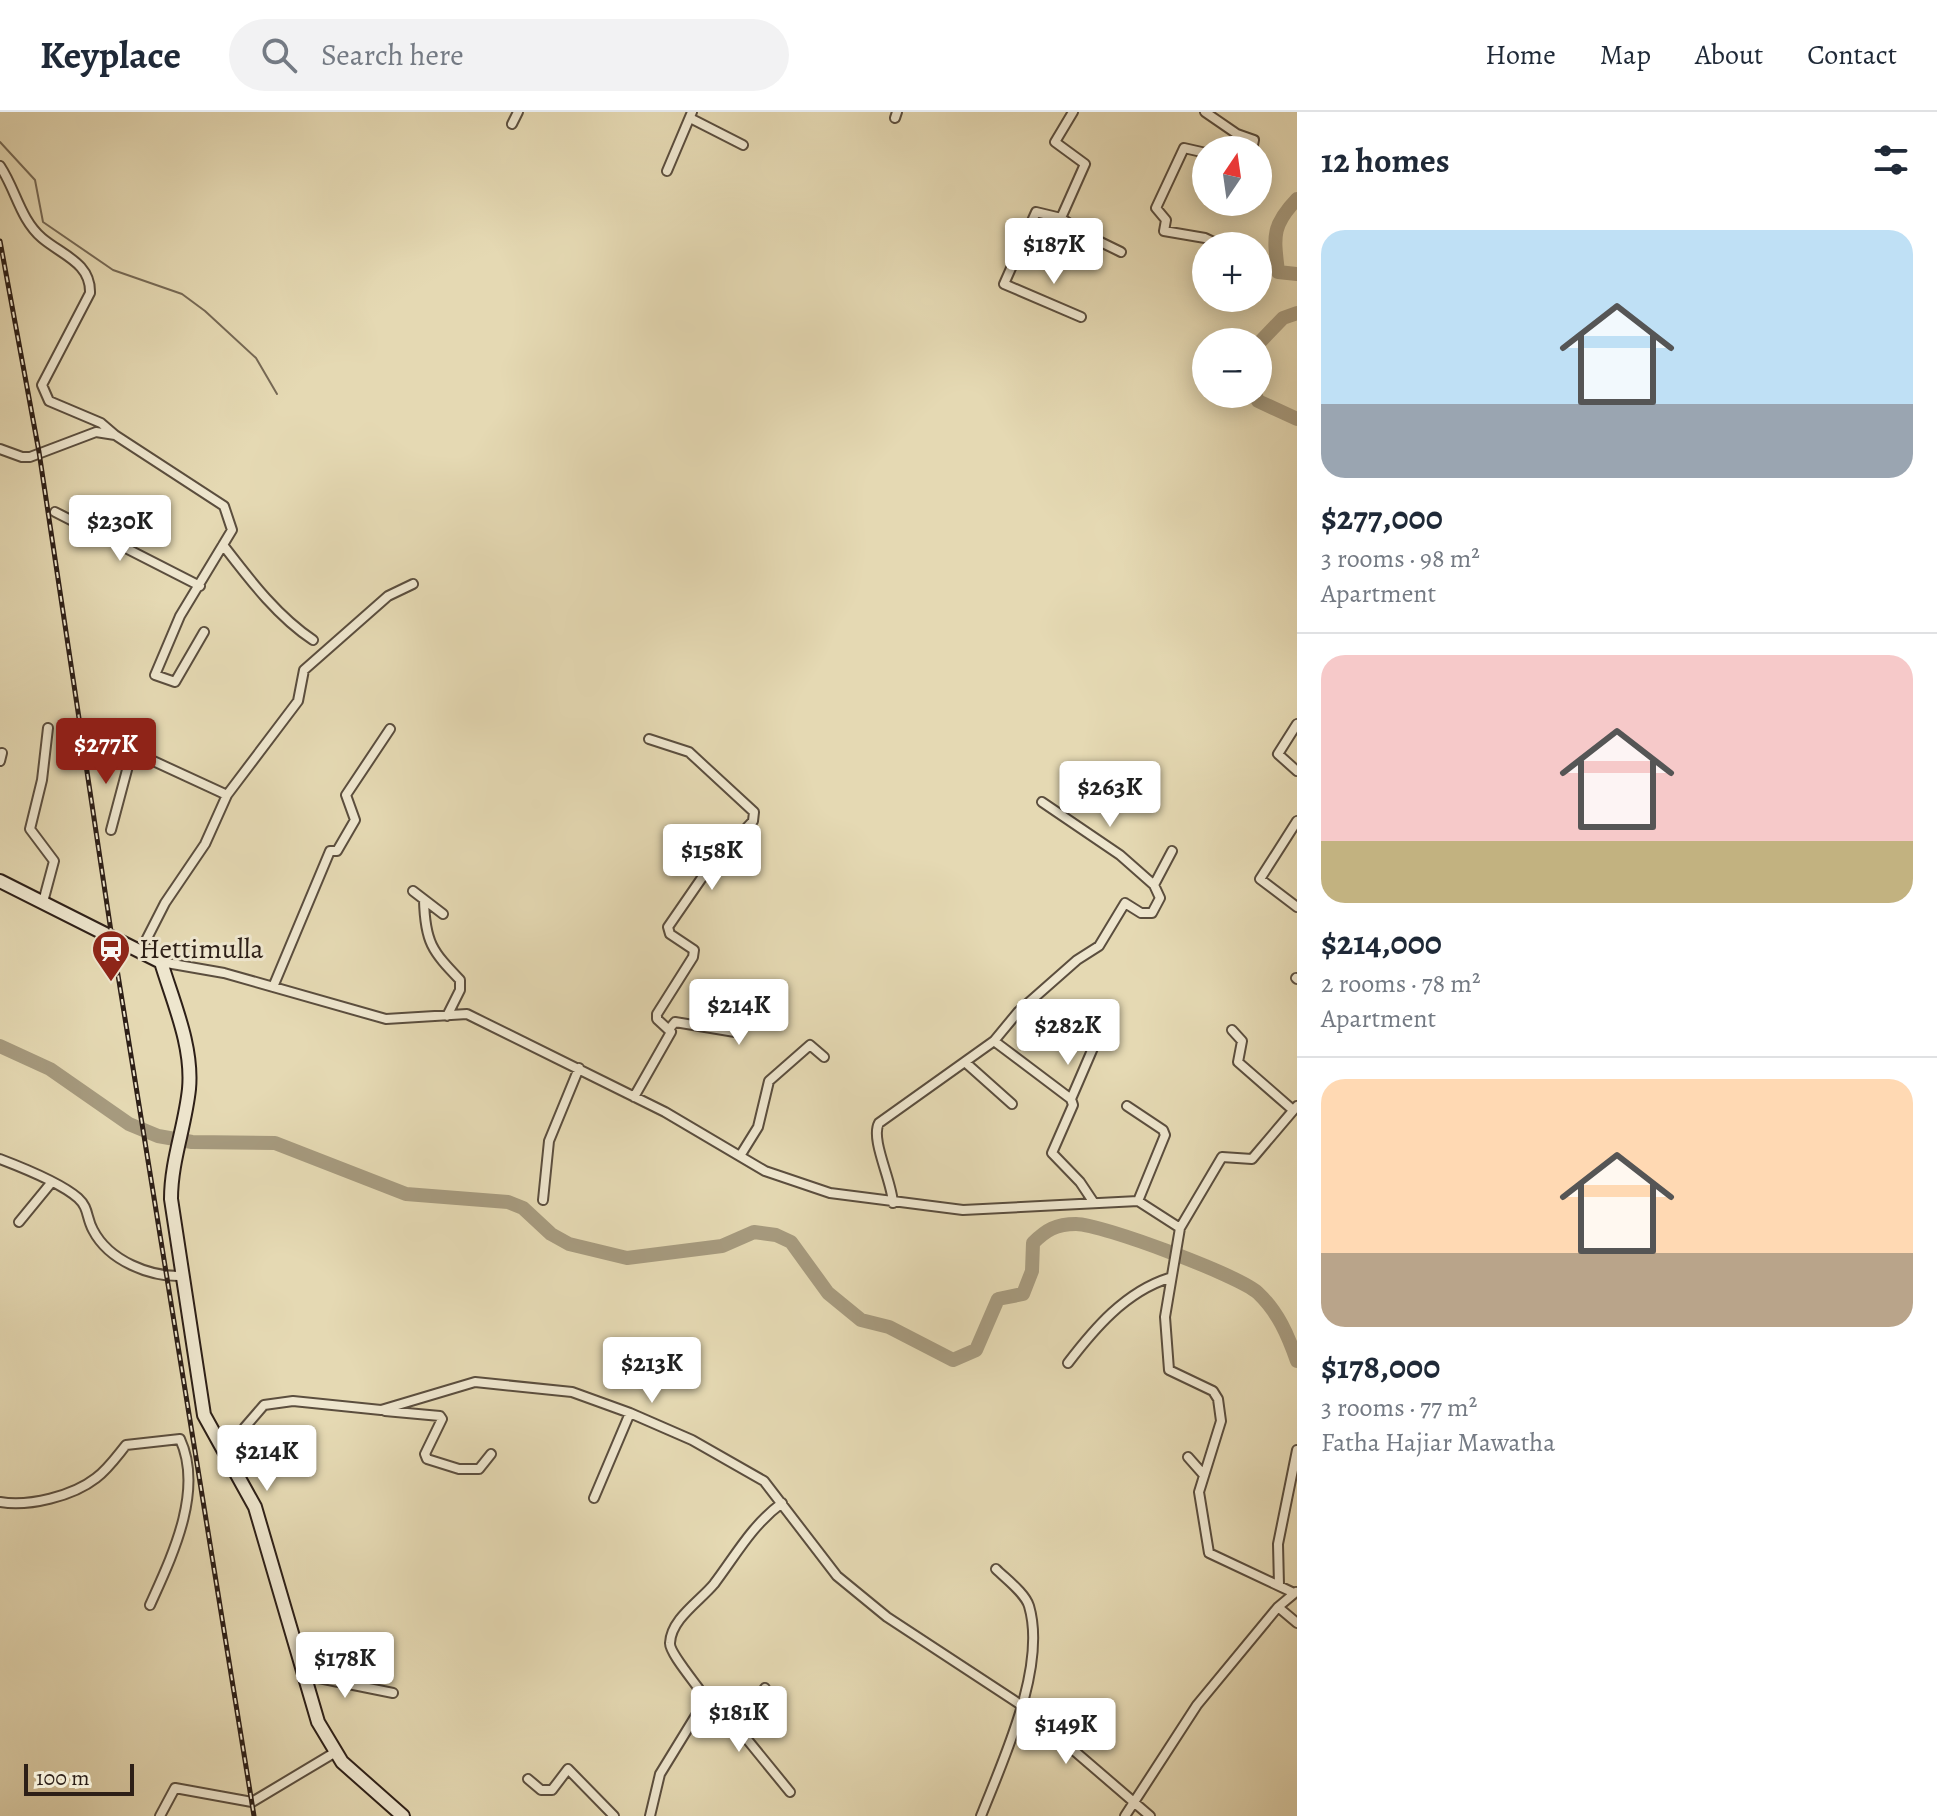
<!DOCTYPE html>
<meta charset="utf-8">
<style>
:root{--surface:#fff;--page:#f2f2f3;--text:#1f2937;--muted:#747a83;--line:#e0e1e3;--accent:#8f2418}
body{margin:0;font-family:Alegreya,serif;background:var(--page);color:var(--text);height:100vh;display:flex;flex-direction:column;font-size:30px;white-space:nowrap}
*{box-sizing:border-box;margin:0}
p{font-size:26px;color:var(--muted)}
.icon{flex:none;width:44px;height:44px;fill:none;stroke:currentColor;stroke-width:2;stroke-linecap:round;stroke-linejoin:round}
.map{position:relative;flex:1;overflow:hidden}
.sheet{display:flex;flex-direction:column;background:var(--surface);width:640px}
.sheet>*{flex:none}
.needle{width:52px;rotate:13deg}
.fabs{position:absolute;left:1192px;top:24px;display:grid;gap:16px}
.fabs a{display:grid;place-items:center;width:80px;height:80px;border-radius:50%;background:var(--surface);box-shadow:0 4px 20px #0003;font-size:40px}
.scale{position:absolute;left:24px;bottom:20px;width:110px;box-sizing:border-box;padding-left:8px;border:4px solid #2d1f17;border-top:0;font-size:22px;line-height:28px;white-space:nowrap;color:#2d1f17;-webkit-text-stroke:6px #eee6ce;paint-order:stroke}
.price{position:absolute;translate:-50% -68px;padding:0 18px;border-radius:8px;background:#fff;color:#222;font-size:26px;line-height:52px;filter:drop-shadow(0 2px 4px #0008)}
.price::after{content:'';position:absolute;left:50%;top:48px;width:24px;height:18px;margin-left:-12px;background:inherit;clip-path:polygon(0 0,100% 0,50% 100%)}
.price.current{background:var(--accent);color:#fff}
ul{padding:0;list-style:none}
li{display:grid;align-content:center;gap:16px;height:424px;padding:0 24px}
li+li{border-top:2px solid var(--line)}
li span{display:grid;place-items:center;height:248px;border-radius:24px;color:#555}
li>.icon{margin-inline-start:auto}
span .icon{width:144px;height:144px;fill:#fffc;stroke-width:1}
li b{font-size:34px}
h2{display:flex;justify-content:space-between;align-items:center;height:96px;padding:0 24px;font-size:34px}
header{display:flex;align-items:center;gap:48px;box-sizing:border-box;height:112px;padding:0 40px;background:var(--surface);border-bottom:2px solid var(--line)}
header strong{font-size:38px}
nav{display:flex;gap:44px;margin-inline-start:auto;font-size:28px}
.search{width:560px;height:72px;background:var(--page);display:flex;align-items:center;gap:20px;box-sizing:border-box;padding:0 28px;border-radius:44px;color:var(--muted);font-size:30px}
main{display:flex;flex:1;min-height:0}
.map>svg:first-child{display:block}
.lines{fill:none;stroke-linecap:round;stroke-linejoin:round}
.stream{stroke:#766955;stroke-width:2}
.river{stroke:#a69a7e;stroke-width:14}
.street-casing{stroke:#5b4e3e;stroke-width:12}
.secondary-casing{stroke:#2d1f17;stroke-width:16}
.street{stroke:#eee6ce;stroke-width:8}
.secondary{stroke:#eee6ce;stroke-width:12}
.rail-casing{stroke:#2d1f17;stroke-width:5}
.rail{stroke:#eee6ce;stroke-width:2;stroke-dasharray:6;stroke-linecap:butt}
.labels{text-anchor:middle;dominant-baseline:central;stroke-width:6;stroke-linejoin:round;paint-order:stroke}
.poi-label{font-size:28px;fill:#2d1f17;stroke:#eee6ce;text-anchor:start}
</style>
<header>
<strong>Keyplace</strong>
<div class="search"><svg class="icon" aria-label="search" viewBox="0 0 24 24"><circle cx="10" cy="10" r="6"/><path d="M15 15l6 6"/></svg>Search here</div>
<nav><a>Home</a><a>Map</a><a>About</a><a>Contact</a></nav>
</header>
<main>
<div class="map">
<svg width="1297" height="1704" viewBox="0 0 1297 1704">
<rect width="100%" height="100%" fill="#e5d9b3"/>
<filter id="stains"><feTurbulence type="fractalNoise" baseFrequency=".0025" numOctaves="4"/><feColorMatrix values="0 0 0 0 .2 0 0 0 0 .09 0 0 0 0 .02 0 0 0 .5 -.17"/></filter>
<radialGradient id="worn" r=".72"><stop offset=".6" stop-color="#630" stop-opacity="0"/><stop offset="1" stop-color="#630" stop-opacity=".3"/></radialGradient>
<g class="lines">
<!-- stream -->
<path class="stream" d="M0,30L35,68L43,110L113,158L182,182L205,199L256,246L277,282"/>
<!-- river -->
<path class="river" d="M1297,87C1271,114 1274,125 1278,160L1297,162
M1258,232L1283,206L1297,201
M1255,282L1258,289L1297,307
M0,934L50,957L129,1012L158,1024L192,1030L275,1031L406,1082L508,1090L523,1096L551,1122L569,1132L627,1146L722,1134L754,1120L776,1123L791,1130L828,1181L861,1208L889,1215L953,1248L976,1238L998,1187L1023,1182L1032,1159L1033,1131C1046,1118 1056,1112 1076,1112C1102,1112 1240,1164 1258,1181C1278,1200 1288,1223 1297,1249"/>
<!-- street casing -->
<g class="street-casing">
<path id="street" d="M1073,0L1055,30L1085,52L1061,106L1036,100L1004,172L1081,205
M1205,0L1237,22L1254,28L1252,38
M690,6L743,33
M895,6L897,0
M512,12L518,0
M1206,41L1184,36L1156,96L1166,108L1164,119L1205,126L1222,134
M0,54C16,78 20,107 42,126C62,143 91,151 90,181L42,273L49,289L101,311L115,323
M667,59L692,0
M1061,106L1084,122L1121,140
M0,337L22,345H30L96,320L115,323L224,394L232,418L180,504L155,563L175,570L204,520
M55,400L200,474
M223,433C250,468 277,504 313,528
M1297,612L1278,642L1297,659
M97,614L123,635L227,683
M0,649L2,641
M1042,690L1120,743L1154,773
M1297,709L1260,767L1297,795
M111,718L132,639
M413,779L443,802
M424,788C425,830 432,839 460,868V878L447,904
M43,790L54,749L30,717L42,668L48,616
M140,840L165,791L205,732L227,683L298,589L304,558L388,484L413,472
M161,850L224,861L386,907L467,902L665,1000L765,1059L830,1081L963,1098L1138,1089L1180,1116L1165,1205L1169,1258L1213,1279L1218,1287L1221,1309L1199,1380L1209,1441L1294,1481
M1296,866L1297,867
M273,875L330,739H337L355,708L346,683L390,617
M670,916L675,910L735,920L767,883
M1232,918L1242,929L1238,950L1293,998
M966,951L1012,992
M634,985L671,920L657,907V902L693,845L694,838L670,822L668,815L708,757L753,709L754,700L689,640L649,627
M1071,987L1093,936
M1127,994L1163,1018L1165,1023L1138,1089
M740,1044L758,1015L769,969L810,933L824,945
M0,1047C21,1055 61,1071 78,1086C89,1096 86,1105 93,1118C109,1149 150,1165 182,1164
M543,1088L549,1029L579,956
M893,1091C892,1069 870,1027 879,1011L994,929
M1094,1091L1080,1070L1052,1041L1073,993L1071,987L994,929L1018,900L1077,848L1099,834L1125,791L1141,801H1152L1160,786L1154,773L1172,739
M19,1110L51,1071
M1180,1116L1222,1045L1252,1047L1297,994
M1068,1251C1094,1217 1125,1180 1169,1166
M385,1299L440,1304L442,1307L425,1342L427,1347L459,1357H479L491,1342
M1188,1345L1203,1362
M228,1346L245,1315L264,1293L293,1289L381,1298L475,1270L572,1280L630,1301L692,1328L764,1369L837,1464L887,1505L1021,1593L1150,1704
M594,1386L630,1301
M0,1390C29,1395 73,1384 96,1366C108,1357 117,1344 126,1333L180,1327C204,1379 172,1444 150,1493
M1279,1473L1278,1432L1297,1338
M1278,1495L1297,1511
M304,1563L393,1581
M706,1587L737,1615L790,1680
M737,1615L765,1576
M528,1667L541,1678H552L568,1657L614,1704
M160,1704L175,1676L252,1690L334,1641
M650,1704L660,1662L706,1587C699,1575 669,1541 670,1531C671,1507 700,1489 714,1472C736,1443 752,1413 782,1391
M981,1704C1003,1648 1047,1555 1029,1494C1025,1481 1006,1467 996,1457
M1125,1704L1197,1593L1278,1495L1296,1480"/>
</g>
<!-- secondary casing -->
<g class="secondary-casing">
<path id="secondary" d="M0,769L161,850C173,890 193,934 189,977C185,1015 171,1049 171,1087L204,1303L255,1395L318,1610L342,1650L403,1704"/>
</g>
<!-- street -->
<use href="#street" class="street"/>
<!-- secondary -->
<use href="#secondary" class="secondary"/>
<!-- rail casing -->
<g class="rail-casing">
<path id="rail" d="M0,129L39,340L112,826L254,1704"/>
</g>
<!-- rail -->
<use href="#rail" class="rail"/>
</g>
<!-- icons -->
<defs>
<g id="station-pin" transform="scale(2)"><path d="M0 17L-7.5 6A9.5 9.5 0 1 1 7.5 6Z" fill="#8f2418" stroke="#eee6ce"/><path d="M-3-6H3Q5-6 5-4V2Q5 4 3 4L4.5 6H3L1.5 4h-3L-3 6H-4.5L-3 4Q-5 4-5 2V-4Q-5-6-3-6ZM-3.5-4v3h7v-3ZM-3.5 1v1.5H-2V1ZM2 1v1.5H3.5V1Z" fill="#fff"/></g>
</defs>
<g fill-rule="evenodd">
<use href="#station-pin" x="111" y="837"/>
</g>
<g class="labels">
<!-- poi labels -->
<g class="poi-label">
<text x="139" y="837">Hettimulla</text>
</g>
</g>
<rect width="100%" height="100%" filter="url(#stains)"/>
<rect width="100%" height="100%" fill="url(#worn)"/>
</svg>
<div class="fabs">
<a><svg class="needle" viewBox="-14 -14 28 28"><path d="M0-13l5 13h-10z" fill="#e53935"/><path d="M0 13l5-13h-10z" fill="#747a83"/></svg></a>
<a>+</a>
<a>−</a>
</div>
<div class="scale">100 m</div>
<b class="price" style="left:1054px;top:174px">$187K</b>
<b class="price" style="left:120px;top:451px">$230K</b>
<b class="price current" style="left:106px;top:674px">$277K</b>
<b class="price" style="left:1110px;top:717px">$263K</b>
<b class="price" style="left:712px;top:780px">$158K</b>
<b class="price" style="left:739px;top:935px">$214K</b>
<b class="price" style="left:1068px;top:955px">$282K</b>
<b class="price" style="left:652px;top:1293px">$213K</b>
<b class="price" style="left:267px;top:1381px">$214K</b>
<b class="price" style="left:345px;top:1588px">$178K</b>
<b class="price" style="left:739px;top:1642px">$181K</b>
<b class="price" style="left:1066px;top:1654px">$149K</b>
</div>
<section class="sheet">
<h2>12 homes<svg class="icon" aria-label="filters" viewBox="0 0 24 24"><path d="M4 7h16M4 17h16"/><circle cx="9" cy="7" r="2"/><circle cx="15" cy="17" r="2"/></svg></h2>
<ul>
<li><span style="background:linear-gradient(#bfe0f5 70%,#9aa5b1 0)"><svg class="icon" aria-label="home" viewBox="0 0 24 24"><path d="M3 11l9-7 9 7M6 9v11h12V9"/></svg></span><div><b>$277,000</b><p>3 rooms · 98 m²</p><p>Apartment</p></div></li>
<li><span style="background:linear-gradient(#f6c9c9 75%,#c2b280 0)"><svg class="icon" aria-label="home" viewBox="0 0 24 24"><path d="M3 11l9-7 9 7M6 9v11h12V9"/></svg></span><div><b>$214,000</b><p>2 rooms · 78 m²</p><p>Apartment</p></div></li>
<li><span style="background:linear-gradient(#ffd9b3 70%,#b9a48a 0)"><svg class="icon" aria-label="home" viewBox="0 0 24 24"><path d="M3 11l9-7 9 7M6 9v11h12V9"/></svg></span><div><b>$178,000</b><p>3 rooms · 77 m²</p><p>Fatha Hajiar Mawatha</p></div></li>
</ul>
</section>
</main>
